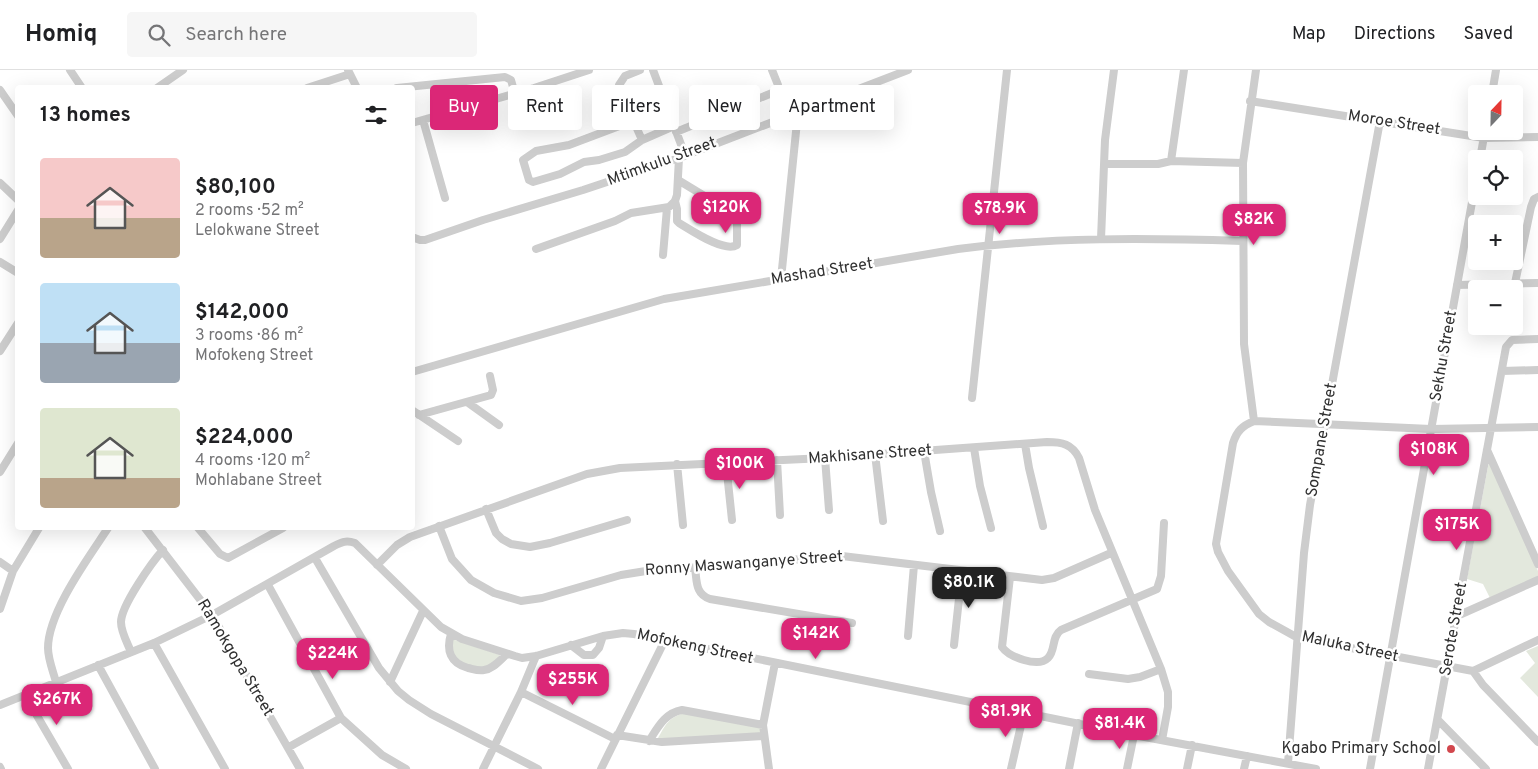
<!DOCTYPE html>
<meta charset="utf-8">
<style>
:root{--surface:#fff;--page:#f6f6f6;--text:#202124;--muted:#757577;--line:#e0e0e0;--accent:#db2777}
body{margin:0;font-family:Overpass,sans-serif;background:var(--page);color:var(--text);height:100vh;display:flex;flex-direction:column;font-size:19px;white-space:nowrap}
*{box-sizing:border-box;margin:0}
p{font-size:16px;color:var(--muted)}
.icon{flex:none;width:28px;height:28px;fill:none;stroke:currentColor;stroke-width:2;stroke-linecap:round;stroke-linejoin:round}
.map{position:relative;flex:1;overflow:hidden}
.panel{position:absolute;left:15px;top:15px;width:400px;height:445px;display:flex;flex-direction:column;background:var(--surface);border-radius:5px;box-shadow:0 5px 20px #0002}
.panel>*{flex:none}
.hud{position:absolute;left:430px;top:15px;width:475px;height:45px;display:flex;gap:10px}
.needle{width:32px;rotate:22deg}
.fabs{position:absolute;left:1468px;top:15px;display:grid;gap:10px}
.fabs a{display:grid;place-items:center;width:55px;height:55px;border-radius:5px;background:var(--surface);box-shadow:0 5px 20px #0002;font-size:25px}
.price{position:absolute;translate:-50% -42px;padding:0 11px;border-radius:10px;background:var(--accent);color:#fff;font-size:16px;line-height:32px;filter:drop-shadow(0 1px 2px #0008)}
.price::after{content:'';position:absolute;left:50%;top:30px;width:15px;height:11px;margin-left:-8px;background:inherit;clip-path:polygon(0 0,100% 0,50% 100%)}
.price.selected{background:#222;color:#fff}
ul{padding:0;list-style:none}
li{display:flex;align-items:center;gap:15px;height:125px;padding:0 25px}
li span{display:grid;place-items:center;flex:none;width:140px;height:100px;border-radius:5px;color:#555}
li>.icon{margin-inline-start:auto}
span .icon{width:60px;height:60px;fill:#fffc;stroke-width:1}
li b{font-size:21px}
h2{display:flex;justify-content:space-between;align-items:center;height:60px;padding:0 25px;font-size:21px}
.chip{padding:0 18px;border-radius:5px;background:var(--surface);box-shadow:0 5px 20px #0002;font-size:18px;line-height:45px}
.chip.selected{background:var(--accent);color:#fff}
header{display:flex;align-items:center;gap:30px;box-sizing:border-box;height:70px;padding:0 25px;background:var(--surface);border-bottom:1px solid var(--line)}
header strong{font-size:24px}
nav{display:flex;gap:28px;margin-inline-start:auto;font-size:18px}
.search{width:350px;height:45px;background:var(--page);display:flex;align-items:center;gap:12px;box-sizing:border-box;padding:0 18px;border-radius:5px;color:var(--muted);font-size:19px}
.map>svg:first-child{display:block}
.green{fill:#e3e8dd}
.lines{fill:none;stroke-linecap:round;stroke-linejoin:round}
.minor{stroke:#cdcdcd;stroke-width:8}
.poi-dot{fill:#d2474d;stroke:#fff;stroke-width:2}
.labels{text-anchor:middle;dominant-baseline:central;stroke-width:5;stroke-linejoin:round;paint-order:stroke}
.street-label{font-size:16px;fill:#303030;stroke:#fff}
.poi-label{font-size:16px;fill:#303030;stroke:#fff;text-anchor:end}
</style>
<header>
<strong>Homiq</strong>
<div class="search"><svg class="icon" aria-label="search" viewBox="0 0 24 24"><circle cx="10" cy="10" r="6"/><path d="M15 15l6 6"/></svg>Search here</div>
<nav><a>Map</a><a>Directions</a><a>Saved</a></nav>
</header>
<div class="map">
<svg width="1538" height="699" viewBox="0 0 1538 699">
<rect width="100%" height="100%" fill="#fff"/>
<!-- green -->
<path class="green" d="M1489,391L1538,501V507L1490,528L1483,514L1467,509Z
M452,569L500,585C497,589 493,594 489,596C480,600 461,595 455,588C451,583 452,575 452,569Z
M1538,576V627L1520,608L1535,593L1526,581Z
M688,642L761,658L762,661L758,665L657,670C666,654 668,647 688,642Z"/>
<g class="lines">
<!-- minor -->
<path class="minor" d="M70,0L82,18
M348,0L357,18
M640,0L625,6L619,15V18L642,70L625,82L599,90L584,92L560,104L533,112L529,110L523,90L536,81L569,75L667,38
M653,0L685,85
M157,18L183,0
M307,18L350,4
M397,18L505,7L511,10L515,24
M0,20L18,46
M1492,24L1496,0
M1250,31L1484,68L1538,67
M423,50L445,128
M412,53L534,18L589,0
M676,62L777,21L778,15L772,0
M642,70L674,56
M1480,89L1485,61
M1171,91L1184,0
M1104,94H1158L1171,91L1243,93
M0,113L18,130
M675,131L677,139V151L679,153C691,160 724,183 737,175V145L735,141L711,130L678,110
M412,167L420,170H425L483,150L583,120L679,88L908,0
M0,169L18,140
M1101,169L1105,70L1114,0
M536,179L615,151L631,143L669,137L675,131L677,125L679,88
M663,185L667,138
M0,192L18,203
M781,209L798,42
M1515,213L1531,137L1534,129L1538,127
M1457,215L1538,213
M0,281L18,253
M1502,301L1538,300
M412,302L664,229L958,179C1052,167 1147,168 1242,171
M972,328L1007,0
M467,332L499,355
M412,340L458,371
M419,345L491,325L493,320L490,306
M1254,351L1244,274L1243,93L1256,0
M1538,357L1431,359L1254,351C1242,356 1237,361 1233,373L1216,474L1218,482L1228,501L1259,544L1269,552L1298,568L1473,601L1538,570
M1025,374L1029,398L1043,456
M974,378L980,416L991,458
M1487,380L1538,494
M924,381L931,422L940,461
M875,384L883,451
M825,388L829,440
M777,390L780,445
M726,393L732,450
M677,394L683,455
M0,402L18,373
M486,439L496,463L502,469L511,474L530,477L550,473L627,450
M439,456L452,489L471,510L494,523L521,531L542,528L621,505L646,501L842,486L1042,510L1054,508L1111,483
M145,458L212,545L300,699
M198,458L220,484L228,488L283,458
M315,488L379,598L398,621L409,630L431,644L538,699
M0,492L13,501
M377,495L397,475L410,467L587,404L620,398L825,388L1047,372C1062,372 1072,374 1079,388L1095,440L1161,599L1168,622V637L1162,670
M695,498C697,511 695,524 710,529L852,553
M1010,507L1002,577C1009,587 1038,598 1048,588C1056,580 1051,567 1061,560L1157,519L1161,506L1164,453
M268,515L341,648L382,685L406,699
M0,539L13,501L39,458
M1457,546L1538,510
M451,564C446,580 450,593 468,598C473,599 478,601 484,600C493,599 500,590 507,584
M908,566L914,495
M154,573L225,699
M571,575L584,585H593L599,578L603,566
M954,575L962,501
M131,582C127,572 121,562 121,552C121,536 152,492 163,480
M98,595L155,699
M1473,601L1483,615L1538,672
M1089,604L1128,609L1140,607L1161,599
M56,612C53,601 48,589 48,578C48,542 89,487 108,458
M390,612L423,541
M521,622L615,669
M25,625L68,699
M0,635L154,573L212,545L334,476C342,472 346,470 355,473L441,557L462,569L515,586L522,588L536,586L603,566L623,563L634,564L1134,665L1316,699
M1438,650L1486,699
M617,665L662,672L763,666
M649,671C658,657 665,643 682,640L763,655
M289,677L341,648
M1288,693L1304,483L1310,435L1380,51
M0,697L1,699
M483,699L521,622L536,586
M601,699L665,570
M769,699L763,655L775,593
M1011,699L1024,642
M1069,699L1078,653
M1127,699L1134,665
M1187,699L1192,675
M1244,699L1247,686
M1370,699L1476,110
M1428,699L1506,277L1512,270L1538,269"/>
</g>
<!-- markers -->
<circle class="poi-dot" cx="1451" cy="679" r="5"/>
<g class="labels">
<!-- street labels -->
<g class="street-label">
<text transform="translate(1394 53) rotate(9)">Moroe Street</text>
<text transform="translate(662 92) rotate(-20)">Mtimkulu Street</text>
<text transform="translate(822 202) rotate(-9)">Mashad Street</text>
<text transform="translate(1444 286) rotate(-80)">Sekhu Street</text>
<text transform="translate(1322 370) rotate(-80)">Sompane Street</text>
<text transform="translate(870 385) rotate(-4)">Makhisane Street</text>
<text transform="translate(744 494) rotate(-4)">Ronny Maswanganye Street</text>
<text transform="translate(1454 559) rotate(-80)">Serote Street</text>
<text transform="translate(695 577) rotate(12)">Mofokeng Street</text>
<text transform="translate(1350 577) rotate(12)">Maluka Street</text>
<text transform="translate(235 588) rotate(59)">Ramokgopa Street</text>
</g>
<!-- poi labels -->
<g class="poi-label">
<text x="1441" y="679">Kgabo Primary School</text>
</g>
</g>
</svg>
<div class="fabs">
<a><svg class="needle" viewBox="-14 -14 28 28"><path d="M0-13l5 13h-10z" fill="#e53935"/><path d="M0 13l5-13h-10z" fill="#757577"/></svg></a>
<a><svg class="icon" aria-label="locate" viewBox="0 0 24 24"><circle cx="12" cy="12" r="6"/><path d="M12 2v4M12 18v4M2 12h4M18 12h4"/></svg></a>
<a>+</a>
<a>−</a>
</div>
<b class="price" style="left:726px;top:164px">$120K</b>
<b class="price" style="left:1000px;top:165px">$78.9K</b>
<b class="price" style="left:1254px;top:176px">$82K</b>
<b class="price" style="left:1434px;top:406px">$108K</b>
<b class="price" style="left:740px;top:420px">$100K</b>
<b class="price" style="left:1457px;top:481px">$175K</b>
<b class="price selected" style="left:969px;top:539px">$80.1K</b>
<b class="price" style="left:816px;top:590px">$142K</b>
<b class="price" style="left:333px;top:610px">$224K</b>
<b class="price" style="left:573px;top:636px">$255K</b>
<b class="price" style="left:57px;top:656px">$267K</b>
<b class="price" style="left:1006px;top:668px">$81.9K</b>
<b class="price" style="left:1120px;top:680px">$81.4K</b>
<div class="hud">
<a class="chip selected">Buy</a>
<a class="chip">Rent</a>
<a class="chip">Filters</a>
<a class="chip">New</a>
<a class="chip">Apartment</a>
</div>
<section class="panel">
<h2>13 homes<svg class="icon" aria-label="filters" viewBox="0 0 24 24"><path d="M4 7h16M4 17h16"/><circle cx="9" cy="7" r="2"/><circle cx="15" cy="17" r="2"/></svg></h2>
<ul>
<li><span style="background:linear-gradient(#f6c9c9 60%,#b9a48a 0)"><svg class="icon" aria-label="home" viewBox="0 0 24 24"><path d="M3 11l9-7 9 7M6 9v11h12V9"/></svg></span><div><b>$80,100</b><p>2 rooms · 52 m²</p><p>Lelokwane Street</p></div></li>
<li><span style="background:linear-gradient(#bfe0f5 60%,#9aa5b1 0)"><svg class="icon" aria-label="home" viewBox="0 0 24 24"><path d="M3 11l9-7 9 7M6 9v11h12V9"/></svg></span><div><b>$142,000</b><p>3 rooms · 86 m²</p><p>Mofokeng Street</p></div></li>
<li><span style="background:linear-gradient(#dfe7d0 70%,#b9a48a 0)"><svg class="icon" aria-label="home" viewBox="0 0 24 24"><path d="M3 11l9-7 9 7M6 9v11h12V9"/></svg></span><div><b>$224,000</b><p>4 rooms · 120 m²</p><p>Mohlabane Street</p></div></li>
</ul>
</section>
</div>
